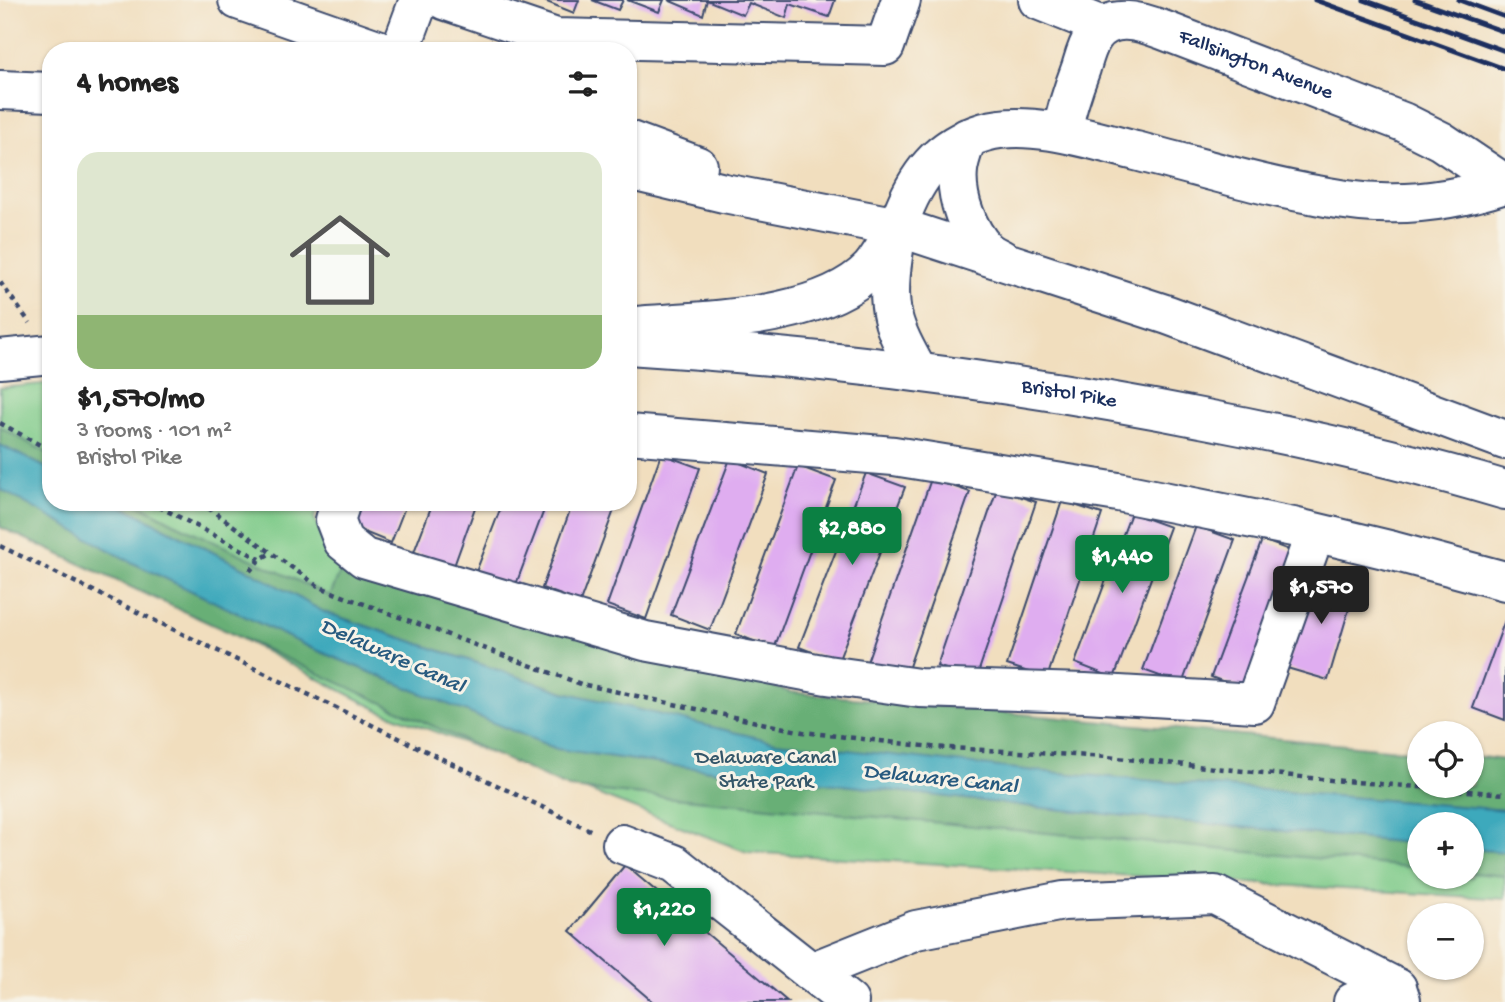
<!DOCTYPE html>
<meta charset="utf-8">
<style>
:root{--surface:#fff;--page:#f6f6f6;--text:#222;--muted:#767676;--accent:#0b8043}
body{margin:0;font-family:"Gochi Hand",sans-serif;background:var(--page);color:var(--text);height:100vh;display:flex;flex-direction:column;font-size:26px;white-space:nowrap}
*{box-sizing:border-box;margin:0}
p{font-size:23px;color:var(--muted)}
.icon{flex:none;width:38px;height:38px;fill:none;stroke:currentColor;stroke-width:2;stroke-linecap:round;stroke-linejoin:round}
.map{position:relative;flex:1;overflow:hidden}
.panel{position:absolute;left:42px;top:42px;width:595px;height:469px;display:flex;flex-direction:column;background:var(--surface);border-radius:28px;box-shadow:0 2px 5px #0004}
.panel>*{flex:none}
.tools{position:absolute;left:1407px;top:721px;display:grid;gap:14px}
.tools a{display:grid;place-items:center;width:77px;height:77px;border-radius:50%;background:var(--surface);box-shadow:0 2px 5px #0004;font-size:35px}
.price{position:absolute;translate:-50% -60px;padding:0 16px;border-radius:7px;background:var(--accent);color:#fff;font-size:23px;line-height:46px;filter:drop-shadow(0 2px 4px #0008)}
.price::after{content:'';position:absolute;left:50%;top:42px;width:21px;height:16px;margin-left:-10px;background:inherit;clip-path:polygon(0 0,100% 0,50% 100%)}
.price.selected{background:#222;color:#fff}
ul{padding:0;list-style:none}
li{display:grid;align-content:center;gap:14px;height:371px;padding:0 35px}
li span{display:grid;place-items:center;height:217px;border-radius:21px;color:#555}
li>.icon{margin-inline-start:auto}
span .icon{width:126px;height:126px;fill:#fffc;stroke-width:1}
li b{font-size:30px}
h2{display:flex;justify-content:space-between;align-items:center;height:84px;padding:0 35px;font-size:30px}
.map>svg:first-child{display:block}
.green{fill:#7fcb8a;stroke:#4d7d74;stroke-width:2;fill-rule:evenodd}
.forest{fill:#67af76;stroke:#416f6a;stroke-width:2}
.water{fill:#3da9bc;stroke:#2c6c8d;stroke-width:2}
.building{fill:#dfadf0}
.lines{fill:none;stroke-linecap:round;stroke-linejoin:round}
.minor-casing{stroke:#3b496c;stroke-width:42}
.major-casing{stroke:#3b496c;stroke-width:42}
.highway-casing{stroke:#3b496c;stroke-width:42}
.path{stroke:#3b496c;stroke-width:4.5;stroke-dasharray:5 5;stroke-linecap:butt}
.minor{stroke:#fff;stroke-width:38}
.major{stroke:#fff;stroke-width:38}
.highway{stroke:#fff;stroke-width:38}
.rail{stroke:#1b2f5e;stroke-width:5}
.labels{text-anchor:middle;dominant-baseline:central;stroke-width:6;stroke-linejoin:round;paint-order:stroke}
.street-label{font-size:21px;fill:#1b2f5e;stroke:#f7f3e8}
.park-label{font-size:21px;fill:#345669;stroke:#f7f3e8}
.water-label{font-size:23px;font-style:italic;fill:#275a7f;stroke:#f7f3e8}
</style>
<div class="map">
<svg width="1505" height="1002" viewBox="0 0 1505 1002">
<rect width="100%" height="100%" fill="#f7f3e8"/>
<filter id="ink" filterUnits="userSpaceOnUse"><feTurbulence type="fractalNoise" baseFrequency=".0143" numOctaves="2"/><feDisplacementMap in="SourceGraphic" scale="14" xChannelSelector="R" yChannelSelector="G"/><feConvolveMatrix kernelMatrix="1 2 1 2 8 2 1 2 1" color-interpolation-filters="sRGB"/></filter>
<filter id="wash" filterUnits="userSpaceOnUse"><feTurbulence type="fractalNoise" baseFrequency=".00686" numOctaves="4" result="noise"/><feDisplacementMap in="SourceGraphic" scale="28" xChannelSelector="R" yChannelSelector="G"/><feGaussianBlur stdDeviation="1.57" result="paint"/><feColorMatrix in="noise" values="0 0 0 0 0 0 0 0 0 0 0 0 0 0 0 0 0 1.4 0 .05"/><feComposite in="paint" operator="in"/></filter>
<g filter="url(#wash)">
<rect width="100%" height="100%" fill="#f1debe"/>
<!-- green -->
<path class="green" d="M51,383V502H323L314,517L325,543L687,675L940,718L1419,786H1472L1505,772V899L747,852L379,710L0,514V388ZM1419,824H1472V877H1419Z"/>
<!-- forest -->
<path class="forest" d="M0,427L51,455V470L0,445Z
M0,489L131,562L309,647L557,749L677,766L1044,808L1419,844V868L568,788L0,527Z
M114,502H135L172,522L330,596L349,552L790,692L1419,752V786H1472V756L1505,760V810L1035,771L776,743L564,692L324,612L250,571Z
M1472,849L1505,852V876L1472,873Z"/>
<!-- water -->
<path class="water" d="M0,445L51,470V502H114L250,571L324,612L564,692L776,742L1035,771L1505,810V852L1472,849V824H1419V844L1044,808L677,766L557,749L309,647L131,562L0,489Z"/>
<g id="blocks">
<!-- building -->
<path class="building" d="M542,0H579L574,13Z
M592,0H623L618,10Z
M627,0H664L659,12Z
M668,0H835L829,17L790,4L786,18L749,3L743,15L707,0L703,15Z
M661,454L700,468L646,619L607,605Z
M730,459L768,474L710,630L671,615Z
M798,466L836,480L774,649L736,634Z
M866,473L905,487L838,662L799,647Z
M931,479L970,492L906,675L867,662Z
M997,489L1036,502L976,679L937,666Z
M1062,501L1102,514L1047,678L1007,665Z
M362,502H407L391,543L352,527Z
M433,502H477L454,566L414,552Z
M503,502H547L515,587L476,572Z
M573,502H617L580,602L542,588Z
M1131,513L1170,527L1114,678L1075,663Z
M1196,526L1235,540L1182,684L1143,670Z
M1262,540L1300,554L1249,691L1211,677Z
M1315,573L1356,585L1328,680L1287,668Z
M1505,620V720L1473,708Z
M625,865L788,1002H653L570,931Z"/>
</g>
</g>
<g filter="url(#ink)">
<use href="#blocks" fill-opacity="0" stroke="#3b496c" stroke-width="2"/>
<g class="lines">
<!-- minor casing -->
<g class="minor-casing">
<g id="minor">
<path d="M444,0L556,38L885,46L901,0"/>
<path d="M1038,0L1103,26"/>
<path d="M400,51L419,0"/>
<path id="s1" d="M1062,132C1066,110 1073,89 1081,68C1084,58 1087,46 1093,37C1110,12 1139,21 1163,30L1403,122L1441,141L1505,184"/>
<path d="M628,434L894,456L1118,492L1293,527L1393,551L1505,581"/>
<path d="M341,502L335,520L343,541L364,558L645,641L827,675L919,688L1085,693L1255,703L1315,533"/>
<path d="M622,844L674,864L849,1002"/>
<path d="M811,972L916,930L1063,901L1215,895L1397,988"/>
<path d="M1353,1002L1397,988L1401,1000"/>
</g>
</g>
<!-- major casing -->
<g class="major-casing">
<path id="major" d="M238,0L383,51
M918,372C892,325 885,310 893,256C895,244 896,231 900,220C916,176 938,146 985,132C1029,119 1093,140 1136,151C1196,166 1256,185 1316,195C1337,199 1359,203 1380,203C1422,205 1465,197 1505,184"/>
</g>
<!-- highway casing -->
<g class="highway-casing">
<g id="highway">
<path d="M0,90L51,92"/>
<path d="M967,138C964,148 959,159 958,170C955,197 968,232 987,251C991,254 997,257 1001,259"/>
<path d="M628,140L698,166"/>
<path d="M628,170L724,193L898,227L1168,315L1505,440"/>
<path d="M634,326C703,320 820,321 871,268C881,256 889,240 898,227"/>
<path id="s2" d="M628,345C824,357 1019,382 1211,420C1310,439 1408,461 1505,490"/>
<path d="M0,359L51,354"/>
</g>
</g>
<!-- path -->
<path class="path" d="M0,282L30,323
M0,423L51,451
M150,502L260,559
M200,502L318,586L337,594L581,684L803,732L932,747L1108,757L1331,780L1505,794
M0,546L592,831
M250,571L260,559L271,553"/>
<!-- minor -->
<use href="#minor" class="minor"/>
<!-- major -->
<use href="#major" class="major"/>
<!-- highway -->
<use href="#highway" class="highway"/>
<!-- rail -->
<path class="rail" d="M1315,0L1505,69
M1364,0L1505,51
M1415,0L1505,32
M1459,0L1505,17"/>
</g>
</g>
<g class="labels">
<!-- street labels -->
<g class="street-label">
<text stroke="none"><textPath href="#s1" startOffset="276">Fallsington Avenue</textPath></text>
<text stroke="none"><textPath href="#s2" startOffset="444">Bristol Pike</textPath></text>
</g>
<!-- park labels -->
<g class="park-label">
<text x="766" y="759">Delaware Canal<tspan x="766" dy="24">State Park</tspan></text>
</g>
<!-- water labels -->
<g class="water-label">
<text transform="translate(392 657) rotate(24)">Delaware Canal</text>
<text transform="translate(940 780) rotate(6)">Delaware Canal</text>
</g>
</g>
</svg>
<div class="tools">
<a><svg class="icon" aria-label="locate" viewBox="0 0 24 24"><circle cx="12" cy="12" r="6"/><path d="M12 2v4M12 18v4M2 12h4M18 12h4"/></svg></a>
<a>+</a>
<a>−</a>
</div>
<b class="price" style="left:852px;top:567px">$2,880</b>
<b class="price" style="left:1122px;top:595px">$1,440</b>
<b class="price selected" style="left:1321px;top:626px">$1,570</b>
<b class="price" style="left:664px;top:948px">$1,220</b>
<section class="panel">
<h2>4 homes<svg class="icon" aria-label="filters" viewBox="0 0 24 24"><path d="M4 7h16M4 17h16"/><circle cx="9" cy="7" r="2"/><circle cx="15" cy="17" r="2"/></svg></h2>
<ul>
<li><span style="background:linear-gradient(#dfe7d0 75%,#8fb573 0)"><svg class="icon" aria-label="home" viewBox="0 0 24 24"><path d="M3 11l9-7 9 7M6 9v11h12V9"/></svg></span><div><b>$1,570/mo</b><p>3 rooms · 101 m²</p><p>Bristol Pike</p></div></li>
</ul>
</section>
</div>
